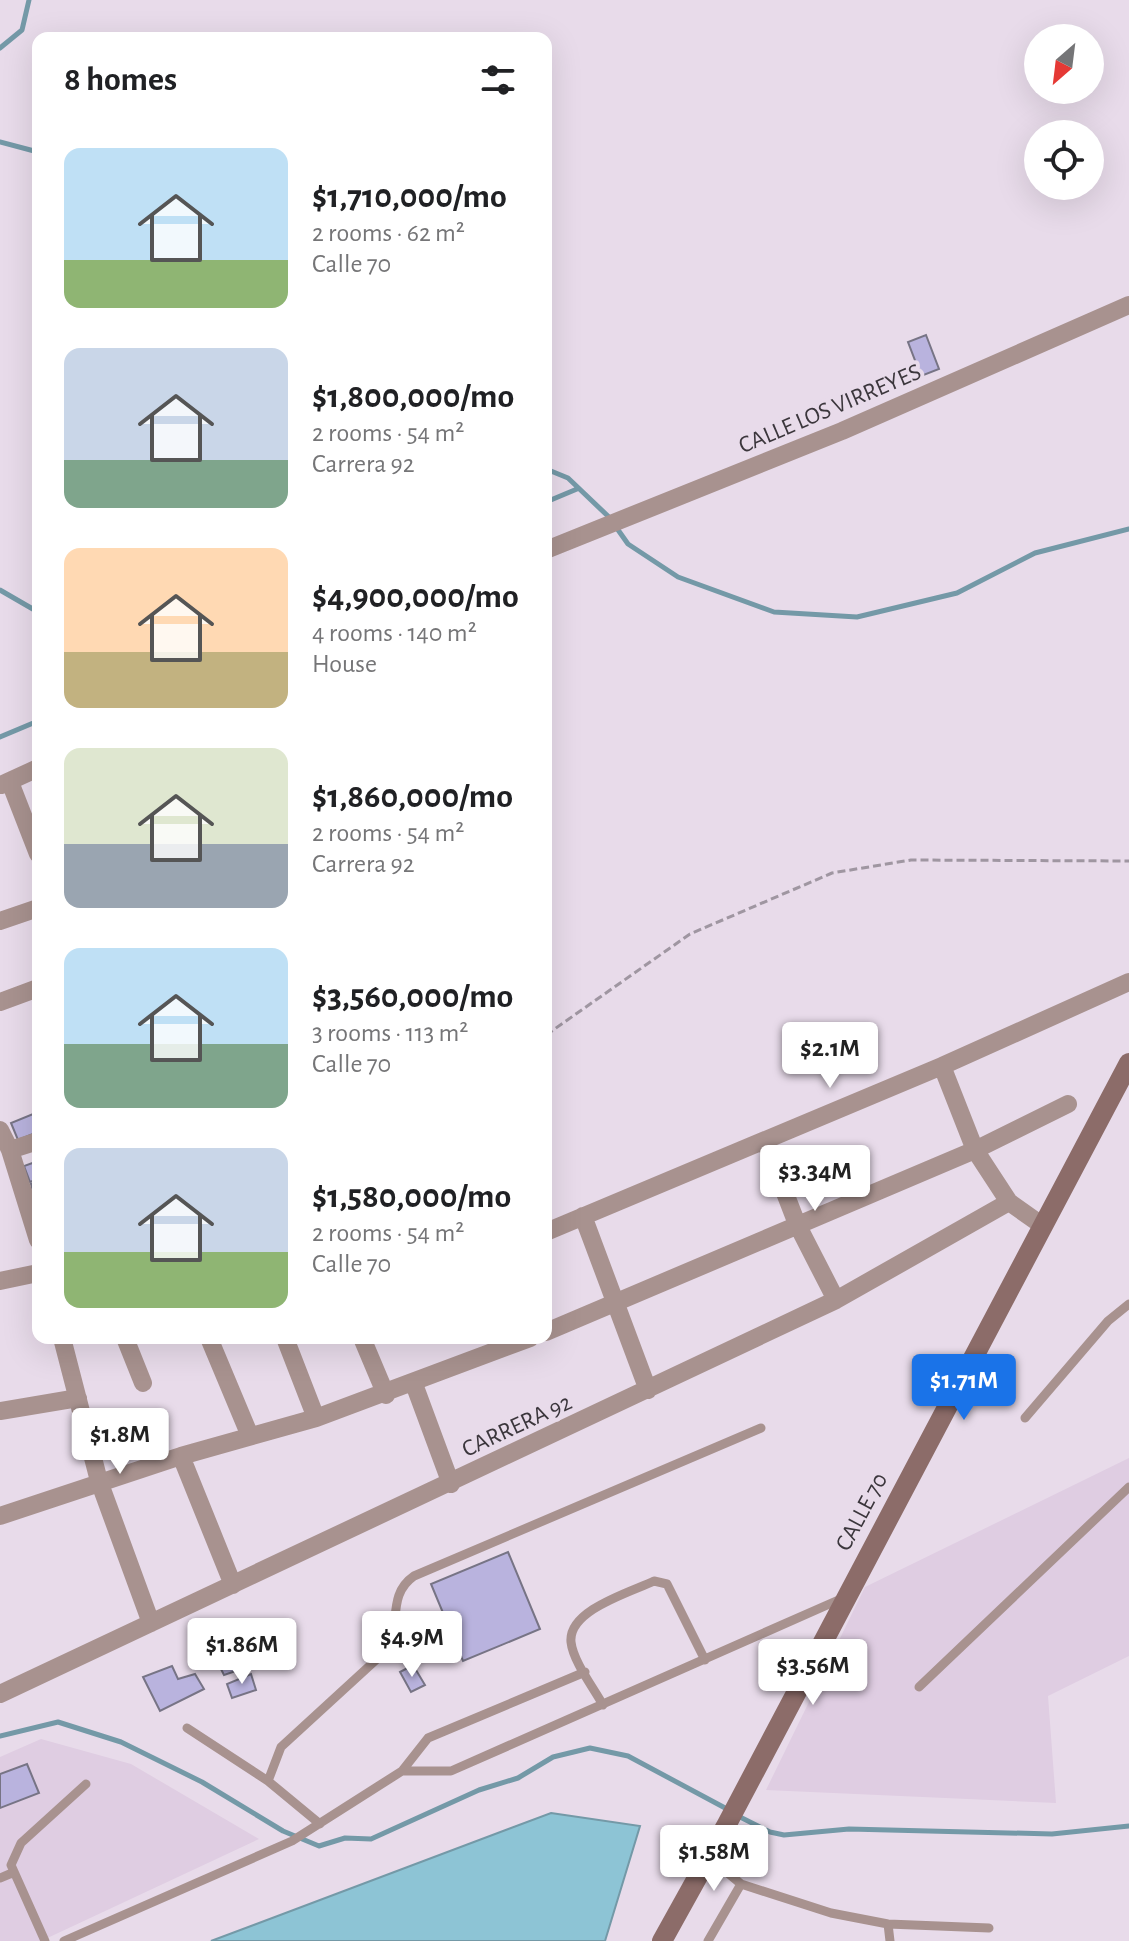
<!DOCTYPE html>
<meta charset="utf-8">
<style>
:root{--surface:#fff;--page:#f6f6f6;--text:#202124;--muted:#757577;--accent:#1a73e8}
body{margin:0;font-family:"Alegreya Sans",sans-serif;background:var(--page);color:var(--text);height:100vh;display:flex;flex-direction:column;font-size:30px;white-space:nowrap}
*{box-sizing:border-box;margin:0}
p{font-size:26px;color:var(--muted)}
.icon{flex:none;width:44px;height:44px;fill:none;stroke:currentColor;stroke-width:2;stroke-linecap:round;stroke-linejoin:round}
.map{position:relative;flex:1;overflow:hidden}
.drawer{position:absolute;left:32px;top:32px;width:520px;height:1312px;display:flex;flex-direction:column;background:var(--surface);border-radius:16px;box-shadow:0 8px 32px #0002}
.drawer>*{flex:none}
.needle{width:52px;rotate:208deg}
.tools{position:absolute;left:1024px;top:24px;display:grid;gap:16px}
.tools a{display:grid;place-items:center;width:80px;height:80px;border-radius:50%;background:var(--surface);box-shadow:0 8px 32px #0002;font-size:40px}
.price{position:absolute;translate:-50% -68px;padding:0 18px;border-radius:8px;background:#fff;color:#222;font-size:26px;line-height:52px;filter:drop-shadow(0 2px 4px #0008)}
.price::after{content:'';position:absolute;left:50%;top:48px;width:24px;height:18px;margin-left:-12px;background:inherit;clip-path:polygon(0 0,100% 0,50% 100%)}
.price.selected{background:var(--accent);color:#fff}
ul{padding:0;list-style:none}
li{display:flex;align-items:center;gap:24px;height:200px;padding:0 32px}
li span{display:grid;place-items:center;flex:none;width:224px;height:160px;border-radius:16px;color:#555}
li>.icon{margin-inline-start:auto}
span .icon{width:96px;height:96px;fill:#fffc;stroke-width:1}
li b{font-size:34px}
h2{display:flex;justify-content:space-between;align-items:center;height:96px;padding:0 32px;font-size:34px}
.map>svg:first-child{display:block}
.built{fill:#dfcde2}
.water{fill:#8dc4d5;stroke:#7499a7;stroke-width:2}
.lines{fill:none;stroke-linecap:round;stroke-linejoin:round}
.stream{stroke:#7499a7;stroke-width:5}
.building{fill:#b9b3de;stroke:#777485;stroke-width:2}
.path{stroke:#9f96a1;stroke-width:3;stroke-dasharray:8 4;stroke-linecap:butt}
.lane{stroke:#a8928f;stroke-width:9}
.street{stroke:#a8928f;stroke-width:18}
.secondary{stroke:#8c6c69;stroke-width:20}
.labels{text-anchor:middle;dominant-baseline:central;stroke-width:8;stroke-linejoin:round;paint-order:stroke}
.street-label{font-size:24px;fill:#3b363c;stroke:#e8dbea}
</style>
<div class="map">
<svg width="1129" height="1941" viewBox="0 0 1129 1941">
<rect width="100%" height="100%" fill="#e8dbea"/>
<!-- built -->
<path class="built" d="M1129,1458V1656L1048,1696L1056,1803L766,1790L865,1587Z
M41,1739L131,1764L259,1839L41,1941H0V1757Z"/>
<!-- water -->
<path class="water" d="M551,1813L640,1826L605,1941H211Z"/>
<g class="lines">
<!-- stream -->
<path class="stream" d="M0,48L22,30L29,0
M0,142L38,152
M546,469L568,478L611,519
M546,502L577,489
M616,527L628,544L678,577L774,612L857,617L957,593L1035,553L1129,529
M0,590L38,612
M0,737L38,721
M0,1736L58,1722L121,1742L202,1782L283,1831L319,1846L345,1838L371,1839L479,1790L518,1778L553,1757L590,1748L628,1756L727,1809
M736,1815L770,1832L784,1835L849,1829L1052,1834L1129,1826"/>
</g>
<!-- building -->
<path class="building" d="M926,335L939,369L921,376L908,342Z
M38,1112V1132L18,1140L11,1123Z
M38,1161V1179L30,1182L24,1166Z
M38,1182V1198L35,1199L31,1184Z
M508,1552L540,1629L463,1661L431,1584Z
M271,1645L275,1655L265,1660L260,1648Z
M231,1659L236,1671L224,1675L218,1663Z
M413,1665L425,1685L411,1692L400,1672Z
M172,1666L178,1679L195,1674L204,1689L160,1711L143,1677Z
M251,1674L256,1690L232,1698L227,1684Z
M27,1764L39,1793L0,1808V1774Z"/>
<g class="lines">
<!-- path -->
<path class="path" d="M546,1035L690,934L832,873L911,860L1129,861"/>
<!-- lane -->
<path class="lane" d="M1025,1418L1108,1321L1129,1304
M919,1687L1129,1487
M603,1705C593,1687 573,1661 571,1642C568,1610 631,1592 654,1581L667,1584L705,1660
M187,1728L268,1781
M402,1771L428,1738L585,1672
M320,1824L268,1781L281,1747L389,1648C400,1622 388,1594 414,1576L761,1428
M710,1858L741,1884
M0,1878L12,1873
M888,1924L890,1941
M45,1941L11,1865L21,1843L86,1784
M64,1941L292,1841L402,1771H451L843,1598
M708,1941L741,1884L831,1913L888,1924L989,1928"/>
<!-- street -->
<path class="street" d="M546,550L842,431L1129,305
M10,782L38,854
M1,785L38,768
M0,921L38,908
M0,1002L38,988
M942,1066L975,1150L1009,1202L1043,1226
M0,1130L10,1150L38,1240
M765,1141L797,1224L836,1300
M10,1150L38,1141
M583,1216L648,1390
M546,1232L942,1066L1129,982
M0,1281L38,1273
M546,1332L975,1150L1068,1104
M62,1338L99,1481L151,1623
M125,1338L143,1383
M209,1338L250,1436
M285,1338L316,1418
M362,1338L386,1395
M414,1384L451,1484
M0,1411L78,1398
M181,1456L233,1585
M0,1516L181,1456L316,1418L530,1338
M0,1694L836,1300L1009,1202"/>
<!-- secondary -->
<path class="secondary" d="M662,1941L727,1824L1129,1063"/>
</g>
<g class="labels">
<!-- street labels -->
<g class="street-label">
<text transform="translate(830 409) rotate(-23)">CALLE LOS VIRREYES</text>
<text transform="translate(517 1426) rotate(-25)">CARRERA 92</text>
<text transform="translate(862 1512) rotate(-62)">CALLE 70</text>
</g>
</g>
</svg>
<div class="tools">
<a><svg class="needle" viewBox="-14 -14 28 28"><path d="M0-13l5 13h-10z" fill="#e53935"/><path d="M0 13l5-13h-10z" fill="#757577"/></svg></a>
<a><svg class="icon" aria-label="locate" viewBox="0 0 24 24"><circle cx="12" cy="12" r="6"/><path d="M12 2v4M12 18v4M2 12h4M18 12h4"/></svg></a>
</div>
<b class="price" style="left:830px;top:1090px">$2.1M</b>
<b class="price" style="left:815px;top:1213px">$3.34M</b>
<b class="price selected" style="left:964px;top:1422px">$1.71M</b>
<b class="price" style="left:120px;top:1476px">$1.8M</b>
<b class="price" style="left:412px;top:1679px">$4.9M</b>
<b class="price" style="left:242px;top:1686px">$1.86M</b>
<b class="price" style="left:813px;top:1707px">$3.56M</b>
<b class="price" style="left:714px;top:1893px">$1.58M</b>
<section class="drawer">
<h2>8 homes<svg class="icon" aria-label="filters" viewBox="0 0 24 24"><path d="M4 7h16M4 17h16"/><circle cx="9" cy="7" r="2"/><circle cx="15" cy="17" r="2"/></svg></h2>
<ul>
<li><span style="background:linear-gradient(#bfe0f5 70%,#8fb573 0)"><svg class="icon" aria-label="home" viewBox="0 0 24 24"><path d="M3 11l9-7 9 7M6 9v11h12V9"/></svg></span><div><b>$1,710,000/mo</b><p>2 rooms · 62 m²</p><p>Calle 70</p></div></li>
<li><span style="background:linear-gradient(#c9d6e8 70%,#7fa58c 0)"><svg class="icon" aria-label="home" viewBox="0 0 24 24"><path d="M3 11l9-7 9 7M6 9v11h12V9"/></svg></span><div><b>$1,800,000/mo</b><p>2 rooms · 54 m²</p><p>Carrera 92</p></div></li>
<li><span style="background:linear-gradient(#ffd9b3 65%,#c2b280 0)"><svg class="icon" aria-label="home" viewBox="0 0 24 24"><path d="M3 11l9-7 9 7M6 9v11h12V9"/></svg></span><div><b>$4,900,000/mo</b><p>4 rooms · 140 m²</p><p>House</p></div></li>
<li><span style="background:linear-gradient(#dfe7d0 60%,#9aa5b1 0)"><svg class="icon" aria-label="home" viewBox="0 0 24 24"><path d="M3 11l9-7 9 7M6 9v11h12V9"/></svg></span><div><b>$1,860,000/mo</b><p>2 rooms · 54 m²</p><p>Carrera 92</p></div></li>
<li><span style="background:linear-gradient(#bfe0f5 60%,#7fa58c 0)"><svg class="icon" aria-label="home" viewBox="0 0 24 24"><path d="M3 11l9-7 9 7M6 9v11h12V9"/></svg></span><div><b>$3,560,000/mo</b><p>3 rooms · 113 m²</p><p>Calle 70</p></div></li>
<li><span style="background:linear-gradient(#c9d6e8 65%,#8fb573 0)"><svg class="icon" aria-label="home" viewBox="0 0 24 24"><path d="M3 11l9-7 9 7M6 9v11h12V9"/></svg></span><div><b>$1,580,000/mo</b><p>2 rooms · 54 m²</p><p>Calle 70</p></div></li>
</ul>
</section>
</div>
